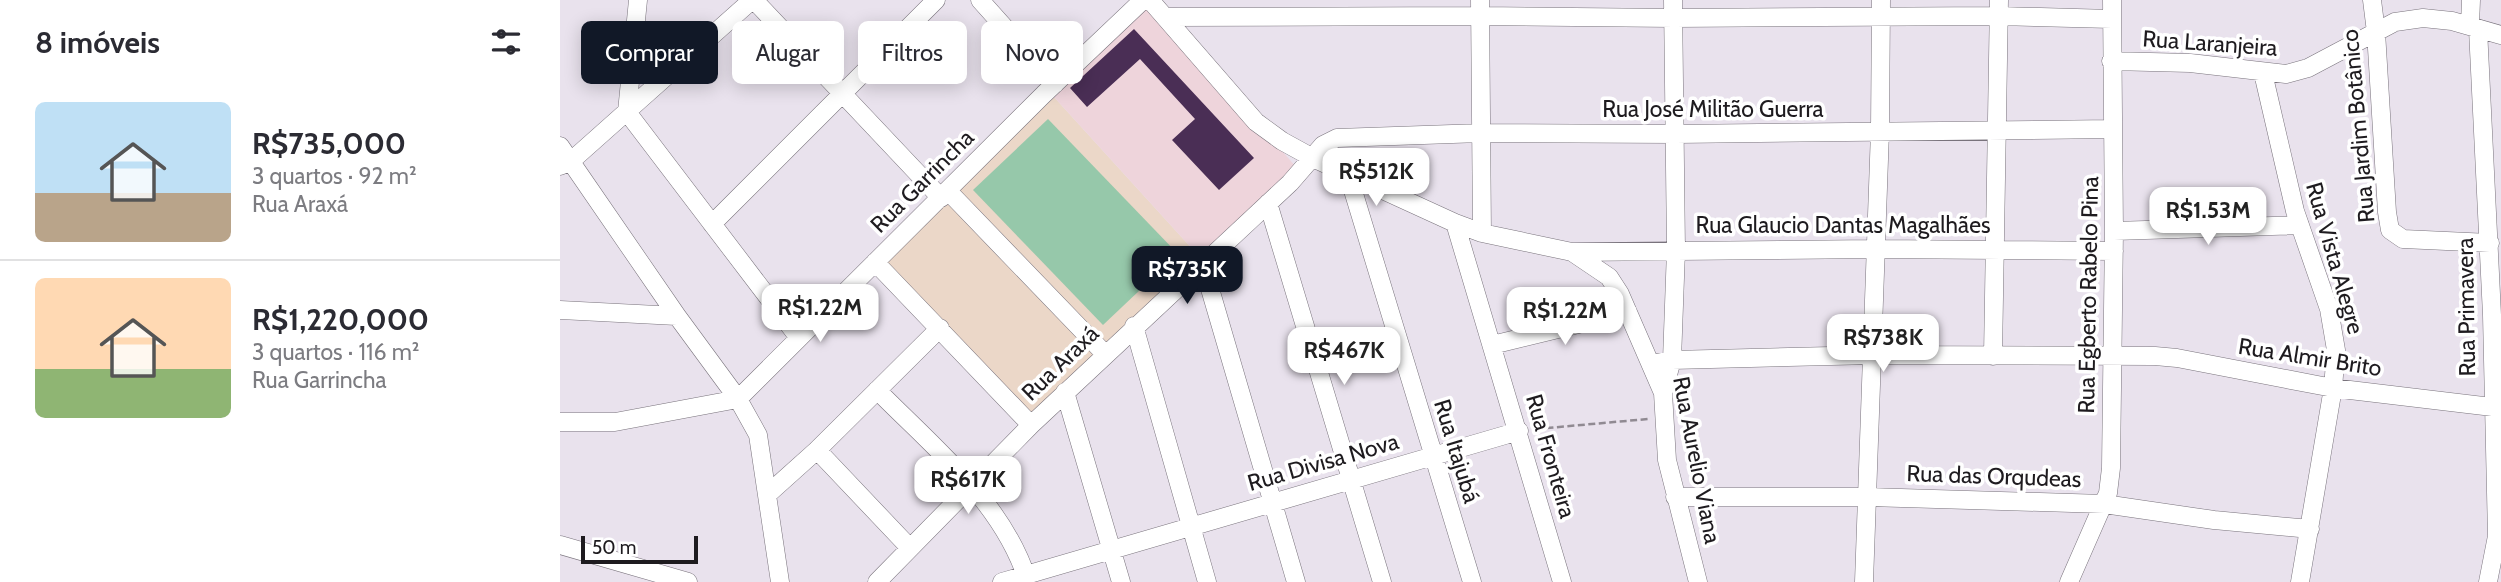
<!DOCTYPE html>
<html lang="pt">
<meta charset="utf-8">
<style>
:root{--surface:#fff;--page:#f7f7f7;--text:#2b2b33;--muted:#7c7c81;--line:#e1e1e2;--accent:#111827}
body{margin:0;font-family:Cabin,sans-serif;background:var(--page);color:var(--text);height:100vh;display:flex;flex-direction:column;font-size:26px;white-space:nowrap}
*{box-sizing:border-box;margin:0}
p{font-size:23px;color:var(--muted)}
.icon{flex:none;width:38px;height:38px;fill:none;stroke:currentColor;stroke-width:2;stroke-linecap:round;stroke-linejoin:round}
.map{position:relative;flex:1;overflow:hidden}
.details{display:flex;flex-direction:column;background:var(--surface);width:560px}
.details>*{flex:none}
.hud{position:absolute;left:21px;top:21px;width:665px;height:63px;display:flex;gap:14px}
.scale{position:absolute;left:21px;bottom:18px;width:117px;box-sizing:border-box;padding-left:7px;border:4px solid #1e1b1f;border-top:0;font-size:19px;line-height:24px;white-space:nowrap;color:#1e1b1f;-webkit-text-stroke:5px #fff;paint-order:stroke}
.price{position:absolute;translate:-50% -60px;padding:0 16px;border-radius:14px;background:#fff;color:#222;font-size:23px;line-height:46px;filter:drop-shadow(0 2px 4px #0008)}
.price::after{content:'';position:absolute;left:50%;top:42px;width:21px;height:16px;margin-left:-10px;background:inherit;clip-path:polygon(0 0,100% 0,50% 100%)}
.price.on{background:var(--accent);color:#fff}
ul{padding:0;list-style:none}
li{display:flex;align-items:center;gap:21px;height:175px;padding:0 35px}
li+li{border-top:2px solid var(--line)}
li span{display:grid;place-items:center;flex:none;width:196px;height:140px;border-radius:10px;color:#555}
li>.icon{margin-inline-start:auto}
span .icon{width:84px;height:84px;fill:#fffc;stroke-width:1}
li b{font-size:30px}
h2{display:flex;justify-content:space-between;align-items:center;height:84px;padding:0 35px;font-size:30px}
.chip{padding:0 24px;border-radius:10px;background:var(--surface);box-shadow:0 4px 18px #0003;font-size:24px;line-height:63px}
.chip.on{background:var(--accent);color:#fff}
main{display:flex;flex:1;min-height:0}
.map>svg:first-child{display:block}
.commercial{fill:#ebd7c8}
.education{fill:#eed4db}
.green{fill:#96c8aa}
.building{fill:#4a2e55}
.lines{fill:none;stroke-linecap:round;stroke-linejoin:round}
.street-casing{stroke:#79737c;stroke-width:19}
.path{stroke:#908a92;stroke-width:2.5;stroke-dasharray:7 3.5;stroke-linecap:butt}
.street{stroke:#fff;stroke-width:18}
.labels{text-anchor:middle;dominant-baseline:central;stroke-width:7;stroke-linejoin:round;paint-order:stroke}
.street-label{font-size:23px;fill:#1e1b1f;stroke:#fff}
</style>
<main>
<section class="details">
<h2>8 imóveis<svg class="icon" aria-label="filters" viewBox="0 0 24 24"><path d="M4 7h16M4 17h16"/><circle cx="9" cy="7" r="2"/><circle cx="15" cy="17" r="2"/></svg></h2>
<ul>
<li><span style="background:linear-gradient(#bfe0f5 65%,#b9a48a 0)"><svg class="icon" aria-label="home" viewBox="0 0 24 24"><path d="M3 11l9-7 9 7M6 9v11h12V9"/></svg></span><div><b>R$735,000</b><p>3 quartos · 92 m²</p><p>Rua Araxá</p></div></li>
<li><span style="background:linear-gradient(#ffd9b3 65%,#8fb573 0)"><svg class="icon" aria-label="home" viewBox="0 0 24 24"><path d="M3 11l9-7 9 7M6 9v11h12V9"/></svg></span><div><b>R$1,220,000</b><p>3 quartos · 116 m²</p><p>Rua Garrincha</p></div></li>
</ul>
</section>
<div class="map">
<svg width="1941" height="582" viewBox="0 0 1941 582">
<rect width="100%" height="100%" fill="#e9e2ed"/>
<!-- commercial -->
<path class="commercial" d="M494,97L647,265L471,430L315,270Z"/>
<!-- education -->
<path class="education" d="M593,2L743,175L647,265L494,97Z"/>
<!-- green -->
<path class="green" d="M488,119L618,254L543,325L413,190Z"/>
<!-- building -->
<path class="building" d="M574,29L694,158L659,190L612,140L635,119L580,59L527,107L510,88Z"/>
<g class="lines">
<!-- street casing -->
<g class="street-casing">
<path id="street" d="M78,0L67,112L239,338
M194,0L381,198
M420,0L495,84
M590,0L696,122L722,141L753,158L895,223L922,233L1012,252L1049,277L1060,294L1103,393L1107,460L1138,582
M920,0L922,233
M1812,0L1816,32L1827,212L1830,230L1843,239L1930,243
M605,17L920,16L1114,18L1439,16L1552,19
M1910,25L1911,0
M1918,29L1932,315L1937,536L1928,582
M1551,61L1630,63L1726,74L1748,68L1835,22L1863,18L1892,21L1941,35
M1703,73L1735,211L1769,309L1776,350L1773,388L1740,582
M0,146L117,316L178,399L198,435L220,582
M0,166L10,162L192,0
M788,174L912,582
M388,191L545,354
M708,203L822,582
M895,223L1002,582
M152,224L376,0
M1554,231L1740,225
M1012,252L1316,249L1554,251
M315,262L471,425
M643,265L736,582
M0,310L117,316
M574,326L647,582
M932,345L1068,312
M1433,356L1439,0
M1091,364L1112,360L1313,355L1595,356L1617,358L1773,388L1941,408
M317,390C373,447 444,503 468,582
M505,392L561,582
M1103,393L1112,360L1116,250L1113,0
M178,399L484,94L583,0
M0,422H55L178,399
M257,450L349,547
M208,494L257,450L380,328
M1115,497H1308L1544,504L1654,520L1750,529
M0,545L128,582
M317,582L471,425L730,183L763,145L777,138L921,133L1116,134L1553,129
M442,582L959,431
M1304,582L1320,131L1321,0
M1509,582L1548,493L1551,468L1554,231L1552,0"/>
</g>
<!-- path -->
<path class="path" d="M976,429L1088,419"/>
<!-- street -->
<use href="#street" class="street"/>
</g>
<g class="labels">
<!-- street labels -->
<g class="street-label">
<text transform="translate(1650 43) rotate(4)">Rua Laranjeira</text>
<text x="1153" y="109">Rua José Militão Guerra</text>
<text transform="translate(1798 126) rotate(-95)">Rua Jardim Botânico</text>
<text transform="translate(362 181) rotate(-45)">Rua Garrincha</text>
<text x="1283" y="225">Rua Glaucio Dantas Magalhães</text>
<text transform="translate(1775 258) rotate(74)">Rua Vista Alegre</text>
<text transform="translate(1528 295) rotate(-89)">Rua Egberto Rabelo Pina</text>
<text transform="translate(1906 307) rotate(-91)">Rua Primavera</text>
<text transform="translate(1750 357) rotate(9)">Rua Almir Brito</text>
<text transform="translate(500 363) rotate(-44)">Rua Araxá</text>
<text transform="translate(897 451) rotate(73)">Rua Itajubá</text>
<text transform="translate(991 456) rotate(74)">Rua Fronteira</text>
<text transform="translate(1137 460) rotate(79)">Rua Aurelio Viana</text>
<text transform="translate(763 462) rotate(-16)">Rua Divisa Nova</text>
<text transform="translate(1434 476) rotate(2)">Rua das Orqudeas</text>
</g>
</g>
</svg>
<div class="scale">50 m</div>
<b class="price" style="left:816px;top:208px">R$512K</b>
<b class="price" style="left:1648px;top:247px">R$1.53M</b>
<b class="price on" style="left:627px;top:306px">R$735K</b>
<b class="price" style="left:260px;top:344px">R$1.22M</b>
<b class="price" style="left:1005px;top:347px">R$1.22M</b>
<b class="price" style="left:1323px;top:374px">R$738K</b>
<b class="price" style="left:784px;top:387px">R$467K</b>
<b class="price" style="left:408px;top:516px">R$617K</b>
<div class="hud">
<a class="chip on">Comprar</a>
<a class="chip">Alugar</a>
<a class="chip">Filtros</a>
<a class="chip">Novo</a>
</div>
</div>
</main>
